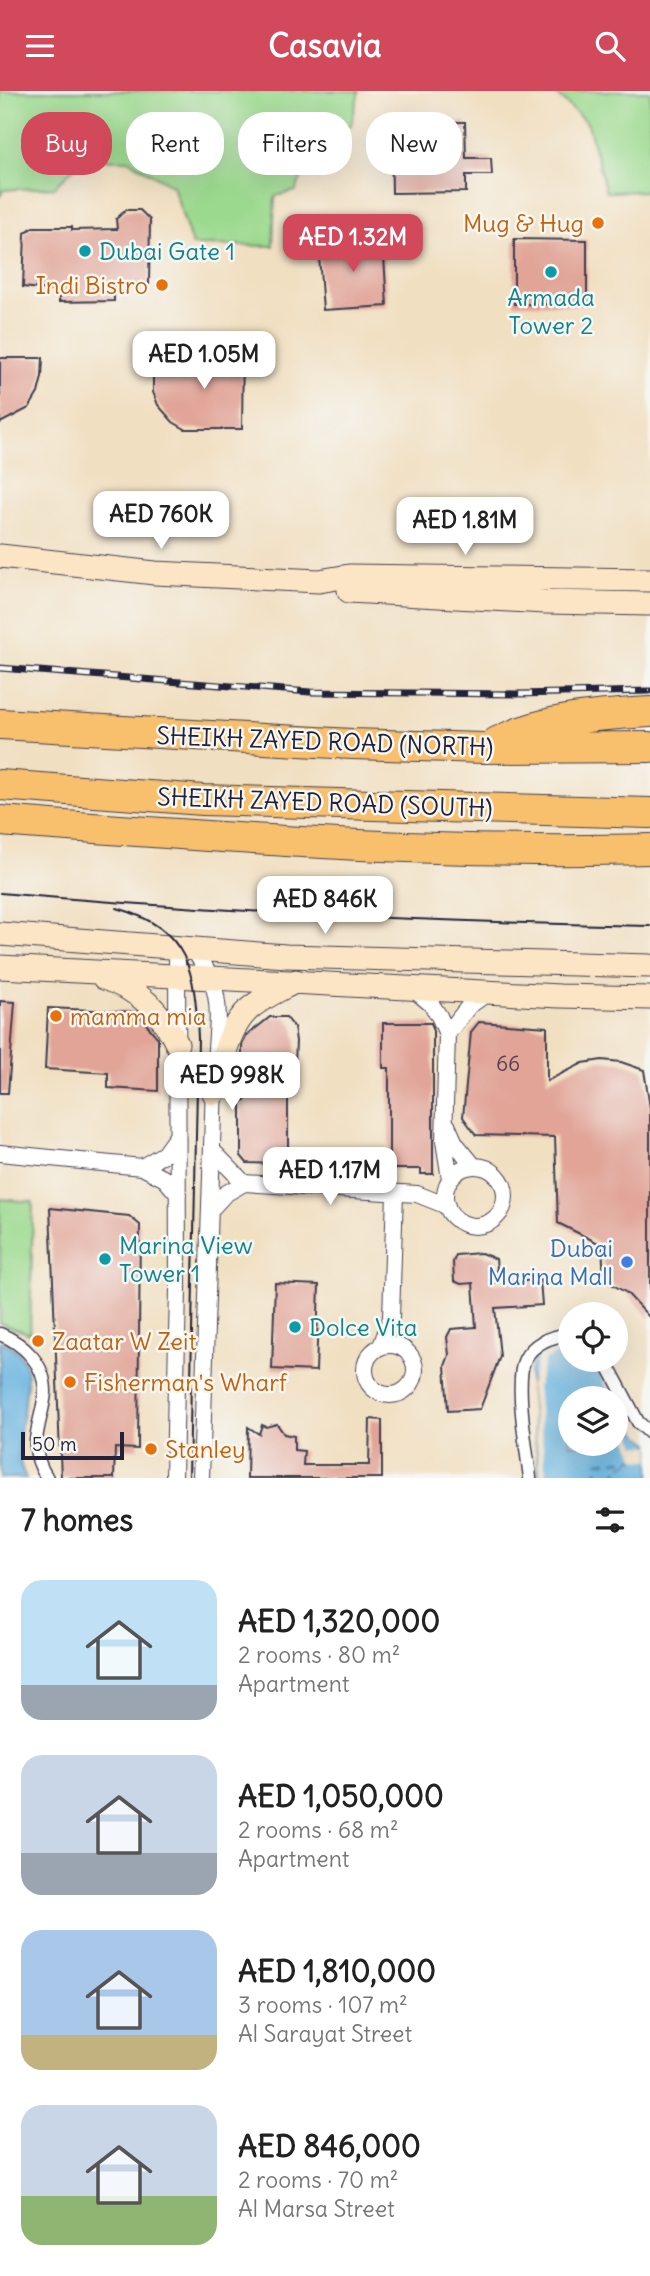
<!DOCTYPE html>
<meta charset="utf-8">
<style>
:root{--surface:#fff;--page:#f2f2f2;--text:#222;--muted:#767676;--accent:#d1495b}
body{margin:0;font-family:Delius,sans-serif;background:var(--page);color:var(--text);height:100vh;display:flex;flex-direction:column;font-size:26px;white-space:nowrap}
*{box-sizing:border-box;margin:0}
p{font-size:23px;color:var(--muted)}
.icon{flex:none;width:38px;height:38px;fill:none;stroke:currentColor;stroke-width:2;stroke-linecap:round;stroke-linejoin:round}
.map{position:relative;height:1387px;overflow:hidden}
.sheet{display:flex;flex-direction:column;background:var(--surface);flex:1}
.sheet>*{flex:none}
.banner{position:absolute;left:21px;top:21px;width:609px;height:63px;display:flex;gap:14px}
.buttons{position:absolute;left:558px;top:1211px;display:grid;gap:14px}
.buttons a{display:grid;place-items:center;width:70px;height:70px;border-radius:50%;background:var(--surface);box-shadow:0 7px 28px #0002;font-size:35px}
.scale{position:absolute;left:21px;bottom:18px;width:103px;box-sizing:border-box;padding-left:7px;border:4px solid #22223b;border-top:0;font-size:19px;line-height:24px;white-space:nowrap;color:#22223b;-webkit-text-stroke:5px #f6f6f2;paint-order:stroke}
.price{position:absolute;translate:-50% -60px;padding:0 16px;border-radius:14px;background:#fff;color:#222;font-size:23px;line-height:46px;filter:drop-shadow(0 2px 4px #0008)}
.price::after{content:'';position:absolute;left:50%;top:42px;width:21px;height:16px;margin-left:-10px;background:inherit;clip-path:polygon(0 0,100% 0,50% 100%)}
.price.current{background:var(--accent);color:#fff}
ul{padding:0;list-style:none}
li{display:flex;align-items:center;gap:21px;height:175px;padding:0 21px}
li span{display:grid;place-items:center;flex:none;width:196px;height:140px;border-radius:21px;color:#555}
li>.icon{margin-inline-start:auto}
span .icon{width:84px;height:84px;fill:#fffc;stroke-width:1}
li b{font-size:30px}
h2{display:flex;justify-content:space-between;align-items:center;height:84px;padding:0 21px;font-size:30px}
.pill{padding:0 24px;border-radius:28px;background:var(--surface);box-shadow:0 7px 28px #0002;font-size:24px;line-height:63px}
.pill.current{background:var(--accent);color:#fff}
header{display:flex;justify-content:space-between;align-items:center;height:91px;padding:0 21px;background:var(--accent);color:#fff;font-size:32px;font-weight:700}
.map>svg:first-child{display:block}
.green{fill:#9bd98e;stroke:#5e7e64;stroke-width:2}
.water{fill:#66b2df;stroke:#446a8d;stroke-width:2;fill-rule:evenodd}
.pier{fill:#f1dfc1}
.lines{fill:none;stroke-linecap:round;stroke-linejoin:round}
.ferry{stroke:#3a5474;stroke-width:2;stroke-dasharray:9 7;stroke-linecap:butt}
.building{fill:#e1a497}
.pedestrian-casing{stroke:#413e4f;stroke-width:15}
.minor-casing{stroke:#413e4f;stroke-width:18}
.secondary-casing{stroke:#413e4f;stroke-width:25}
.motorway-casing{stroke:#413e4f;stroke-width:32}
.pedestrian{stroke:#fff;stroke-width:12}
.minor{stroke:#fff;stroke-width:16}
.secondary{stroke:#fce5c4;stroke-width:23}
.motorway{stroke:#f8bf6c;stroke-width:30}
.tram{stroke:#22223b;stroke-width:2}
.rail-casing{stroke:#22223b;stroke-width:7}
.rail{stroke:#f6f6f2;stroke-width:4.5;stroke-dasharray:13;stroke-linecap:butt}
.food-dot{fill:#e8710a;stroke:#f6f6f2;stroke-width:2.5}
.culture-dot{fill:#0f9aa8;stroke:#f6f6f2;stroke-width:2.5}
.shop-dot{fill:#3f7fe0;stroke:#f6f6f2;stroke-width:2.5}
.labels{text-anchor:middle;dominant-baseline:central;stroke-width:5;stroke-linejoin:round;paint-order:stroke}
.number-label{font-size:21px;fill:#524252}
.food-label{font-size:24px;fill:#c56008;stroke:#f6f6f2;text-anchor:start}
.culture-label{font-size:24px;fill:#0d838f;stroke:#f6f6f2;text-anchor:start}
.street-label{font-size:24px;fill:#22223b;stroke:#f6f6f2}
.shop-label{font-size:24px;fill:#366cbe;stroke:#f6f6f2;text-anchor:end}
</style>
<header><svg class="icon" aria-label="menu" viewBox="0 0 24 24"><path d="M4 6h16M4 12h16M4 18h16"/></svg>Casavia<svg class="icon" aria-label="search" viewBox="0 0 24 24"><circle cx="10" cy="10" r="6"/><path d="M15 15l6 6"/></svg></header>
<div class="map">
<svg width="650" height="1387" viewBox="0 0 650 1387">
<rect width="100%" height="100%" fill="#f6f6f2"/>
<filter id="ink" filterUnits="userSpaceOnUse"><feTurbulence type="fractalNoise" baseFrequency=".0143" numOctaves="2"/><feDisplacementMap in="SourceGraphic" scale="14" xChannelSelector="R" yChannelSelector="G"/><feConvolveMatrix kernelMatrix="1 2 1 2 8 2 1 2 1" color-interpolation-filters="sRGB"/></filter>
<filter id="wash" filterUnits="userSpaceOnUse"><feTurbulence type="fractalNoise" baseFrequency=".00686" numOctaves="4" result="noise"/><feDisplacementMap in="SourceGraphic" scale="28" xChannelSelector="R" yChannelSelector="G"/><feGaussianBlur stdDeviation="1.57" result="paint"/><feColorMatrix in="noise" values="0 0 0 0 0 0 0 0 0 0 0 0 0 0 0 0 0 1.4 0 .05"/><feComposite in="paint" operator="in"/></filter>
<g filter="url(#wash)">
<rect width="100%" height="100%" fill="#f1dfc1"/>
<!-- green -->
<path class="green" d="M0,0H359L351,34L312,59L296,100L275,105L273,155L192,154L173,95L128,69L82,68L55,96L3,99L0,106Z
M553,0H650V100L606,101L588,33Z
M0,1108L33,1111L30,1243L0,1232Z"/>
<!-- water -->
<path class="water" d="M570,1247V1269H604L607,1274C617,1300 625,1338 650,1352V1387H539L529,1283C535,1259 549,1252 570,1247ZM570,1307H616V1353H570Z
M0,1250C58,1270 0,1342 26,1387H0Z"/>
<!-- pier -->
<path class="pier" d="M568,1249L570,1250V1257L545,1269L537,1296L546,1387H541L530,1294L539,1265Z
M595,1269H601L636,1354L650,1355V1369L636,1368L616,1319V1307H611Z"/>
<g class="lines">
<!-- ferry -->
<path class="ferry" d="M596,1387L598,1371L636,1368
M617,1387V1377L636,1368"/>
</g>
<g id="blocks">
<!-- building -->
<path class="building" d="M391,31H465L466,67H491L492,84H466V101L392,102Z
M126,119H140L150,129L149,193L114,192V210L59,211V200L23,196L25,142L33,136H72V139L117,138L116,128Z
M383,148L387,215L323,219L318,151Z
M514,148L587,149V214L514,213Z
M200,255L243,257L242,338H185L173,331L158,314L153,301V277H199Z
M0,267H43L42,286L38,302L29,317L0,332Z
M0,910L15,911L8,1002H0Z
M48,917L136,921L158,947V1000L108,997V982L45,978Z
M270,926H286L294,936L296,950L295,973L288,980V1060H279V1073L247,1072L241,1065V1012L248,1006L242,998V954L246,945Z
M479,931L547,936V990L583,972L602,969L621,971L644,979L650,1017V1227L627,1202L604,1189L602,1154L558,1132L555,1046L476,1044L463,1026L471,941Z
M383,932H431L433,937V1083H421V1078H389V977H383Z
M50,1117L129,1125L140,1134L138,1358L115,1357L114,1387H61Z
M481,1162L496,1168L497,1177L491,1192L540,1189L542,1214L495,1217L500,1265L480,1318L448,1320L445,1275L449,1264L447,1246L451,1238L476,1236L473,1192L461,1193L454,1190L453,1171L456,1164Z
M275,1192L319,1194L316,1280L272,1278Z
M370,1328L382,1329V1387H247L248,1336L259,1343L262,1334L266,1336L277,1333L284,1343L294,1345V1359L304,1360L303,1374H369Z"/>
</g>
</g>
<g filter="url(#ink)">
<use href="#blocks" fill-opacity="0" stroke="#413e4f" stroke-width="2"/>
<g class="lines">
<!-- pedestrian casing -->
<g class="pedestrian-casing">
<path id="pedestrian" d="M0,1243C24,1253 45,1273 45,1301C44,1317 37,1334 36,1350C35,1363 40,1376 47,1387
M605,1269L638,1331L650,1342
M530,1387C527,1361 514,1289 525,1268C534,1251 553,1245 570,1243"/>
</g>
<!-- minor casing -->
<g class="minor-casing">
<path id="minor" d="M193,858C225,901 218,921 215,972
M412,897L431,913L439,925L447,943L444,1050L450,1088
M447,943L469,915L489,901
M447,1034L455,1052L474,1075
M213,1060L244,1092
M0,1062L142,1076L165,1088L178,1103
M445 1105a30 30 0 1 1 60 0a30 30 0 1 1-60 0Z
M142,1076L164,1063L177,1045
M212,1117L225,1103L244,1092L417,1103L447,1115
M365 1279a25 25 0 1 1 50 0a25 25 0 1 1-50 0Z
M381,1255L391,1227L395,1102
M174,1387L178,1198L177,856
M201,1387L214,994"/>
</g>
<!-- secondary casing -->
<g class="secondary-casing">
<path id="secondary" d="M0,465L155,482L319,490L349,485L650,489
M349,500L546,511L650,513
M0,843L286,865L650,875
M0,876L560,905L650,907
M104,887C139,899 161,920 177,953
M214,1002C222,975 226,940 248,919C261,907 280,899 296,890"/>
</g>
<!-- motorway casing -->
<g class="motorway-casing">
<path id="motorway" d="M0,633L352,653L484,657L650,656
M497,651C546,627 597,624 650,621
M0,694L203,709L650,722
M0,730C216,746 433,764 650,758"/>
</g>
<!-- pedestrian -->
<use href="#pedestrian" class="pedestrian"/>
<!-- minor -->
<use href="#minor" class="minor"/>
<!-- secondary -->
<use href="#secondary" class="secondary"/>
<!-- motorway -->
<use href="#motorway" class="motorway"/>
<!-- tram -->
<path class="tram" d="M0,802C216,821 433,831 650,835
M117,817C190,838 195,881 198,947L189,1387"/>
<!-- rail casing -->
<g class="rail-casing">
<path id="rail" d="M0,577L310,601L517,603L650,600"/>
</g>
<!-- rail -->
<use href="#rail" class="rail"/>
</g>
</g>
<!-- markers -->
<g class="food-dot">
<circle cx="598" cy="132" r="7"/>
<circle cx="162" cy="194" r="7"/>
<circle cx="56" cy="925" r="7"/>
<circle cx="38" cy="1250" r="7"/>
<circle cx="70" cy="1291" r="7"/>
<circle cx="151" cy="1358" r="7"/>
</g>
<g class="culture-dot">
<circle cx="85" cy="160" r="7"/>
<circle cx="551" cy="181" r="7"/>
<circle cx="105" cy="1168" r="7"/>
<circle cx="295" cy="1236" r="7"/>
</g>
<circle class="shop-dot" cx="627" cy="1171" r="7"/>
<g class="labels">
<!-- number labels -->
<g class="number-label">
<text x="508" y="972">66</text>
</g>
<!-- food labels -->
<g class="food-label">
<text x="584" y="132" text-anchor="end">Mug &amp; Hug</text>
<text x="148" y="194" text-anchor="end">Indi Bistro</text>
<text x="70" y="925">mamma mia</text>
<text x="52" y="1250">Zaatar W Zeit</text>
<text x="84" y="1291">Fisherman's Wharf</text>
<text x="165" y="1358">Stanley</text>
</g>
<!-- culture labels -->
<g class="culture-label">
<text x="99" y="160">Dubai Gate 1</text>
<text x="551" y="206" text-anchor="middle">Armada<tspan x="551" dy="28">Tower 2</tspan></text>
<text x="119" y="1154">Marina View<tspan x="119" dy="28">Tower 1</tspan></text>
<text x="309" y="1236">Dolce Vita</text>
</g>
<!-- street labels -->
<g class="street-label">
<text transform="translate(325 650) rotate(2)">SHEIKH ZAYED ROAD (NORTH)</text>
<text transform="translate(325 711) rotate(2)">SHEIKH ZAYED ROAD (SOUTH)</text>
</g>
<!-- shop labels -->
<g class="shop-label">
<text x="613" y="1157">Dubai<tspan x="613" dy="28">Marina Mall</tspan></text>
</g>
</g>
</svg>
<div class="buttons">
<a><svg class="icon" aria-label="locate" viewBox="0 0 24 24"><circle cx="12" cy="12" r="6"/><path d="M12 2v4M12 18v4M2 12h4M18 12h4"/></svg></a>
<a><svg class="icon" aria-label="layers" viewBox="0 0 24 24"><path d="M12 4l9 5-9 5-9-5zM3 14l9 5 9-5"/></svg></a>
</div>
<div class="scale">50 m</div>
<b class="price current" style="left:353px;top:183px">AED 1.32M</b>
<b class="price" style="left:204px;top:300px">AED 1.05M</b>
<b class="price" style="left:161px;top:460px">AED 760K</b>
<b class="price" style="left:465px;top:466px">AED 1.81M</b>
<b class="price" style="left:325px;top:845px">AED 846K</b>
<b class="price" style="left:232px;top:1021px">AED 998K</b>
<b class="price" style="left:330px;top:1116px">AED 1.17M</b>
<div class="banner">
<a class="pill current">Buy</a>
<a class="pill">Rent</a>
<a class="pill">Filters</a>
<a class="pill">New</a>
</div>
</div>
<section class="sheet">
<h2>7 homes<svg class="icon" aria-label="filters" viewBox="0 0 24 24"><path d="M4 7h16M4 17h16"/><circle cx="9" cy="7" r="2"/><circle cx="15" cy="17" r="2"/></svg></h2>
<ul>
<li><span style="background:linear-gradient(#bfe0f5 75%,#9aa5b1 0)"><svg class="icon" aria-label="home" viewBox="0 0 24 24"><path d="M3 11l9-7 9 7M6 9v11h12V9"/></svg></span><div><b>AED 1,320,000</b><p>2 rooms · 80 m²</p><p>Apartment</p></div></li>
<li><span style="background:linear-gradient(#c9d6e8 70%,#9aa5b1 0)"><svg class="icon" aria-label="home" viewBox="0 0 24 24"><path d="M3 11l9-7 9 7M6 9v11h12V9"/></svg></span><div><b>AED 1,050,000</b><p>2 rooms · 68 m²</p><p>Apartment</p></div></li>
<li><span style="background:linear-gradient(#a9c7e8 75%,#c2b280 0)"><svg class="icon" aria-label="home" viewBox="0 0 24 24"><path d="M3 11l9-7 9 7M6 9v11h12V9"/></svg></span><div><b>AED 1,810,000</b><p>3 rooms · 107 m²</p><p>Al Sarayat Street</p></div></li>
<li><span style="background:linear-gradient(#c9d6e8 65%,#8fb573 0)"><svg class="icon" aria-label="home" viewBox="0 0 24 24"><path d="M3 11l9-7 9 7M6 9v11h12V9"/></svg></span><div><b>AED 846,000</b><p>2 rooms · 70 m²</p><p>Al Marsa Street</p></div></li>
</ul>
</section>
